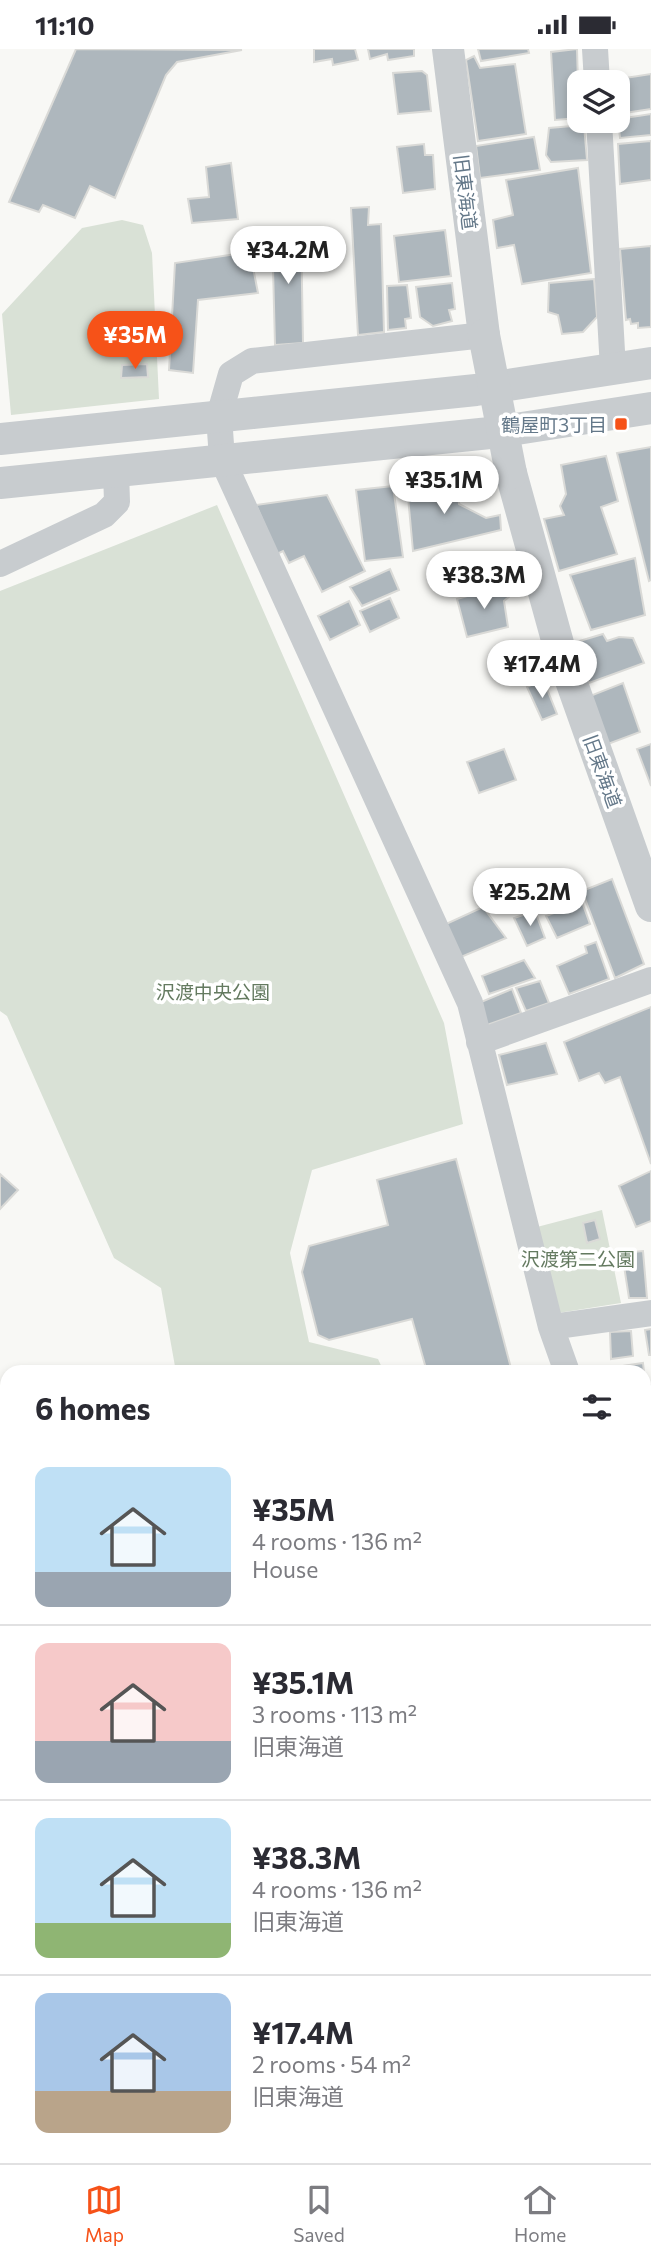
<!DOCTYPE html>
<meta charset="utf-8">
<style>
:root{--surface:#fff;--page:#f7f7f7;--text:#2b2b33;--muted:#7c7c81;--line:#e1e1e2;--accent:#f65218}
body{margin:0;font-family:Commissioner,"Noto Sans JP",sans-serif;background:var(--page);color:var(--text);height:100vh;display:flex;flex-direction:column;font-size:26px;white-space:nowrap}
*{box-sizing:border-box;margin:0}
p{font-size:23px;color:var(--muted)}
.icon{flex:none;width:38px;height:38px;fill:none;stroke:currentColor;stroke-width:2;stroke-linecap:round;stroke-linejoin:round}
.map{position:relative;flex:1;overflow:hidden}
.panel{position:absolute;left:0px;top:1316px;width:651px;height:798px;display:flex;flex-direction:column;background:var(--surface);border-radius:21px 21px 0 0;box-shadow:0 4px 10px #0003}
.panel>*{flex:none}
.controls{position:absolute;left:567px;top:21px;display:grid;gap:14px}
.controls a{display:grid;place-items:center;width:63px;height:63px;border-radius:14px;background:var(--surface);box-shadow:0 4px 10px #0003;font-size:35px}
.price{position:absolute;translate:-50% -60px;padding:0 16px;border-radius:24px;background:#fff;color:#222;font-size:23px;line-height:46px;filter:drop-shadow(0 2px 4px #0008)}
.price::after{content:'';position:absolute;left:50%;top:42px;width:21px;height:16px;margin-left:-10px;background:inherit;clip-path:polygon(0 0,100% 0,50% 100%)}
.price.selected{background:var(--accent);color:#fff}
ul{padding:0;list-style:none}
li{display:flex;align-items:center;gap:21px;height:175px;padding:0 35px}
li+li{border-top:2px solid var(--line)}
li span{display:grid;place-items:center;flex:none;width:196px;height:140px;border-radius:14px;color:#555}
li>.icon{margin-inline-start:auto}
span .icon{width:84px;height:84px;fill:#fffc;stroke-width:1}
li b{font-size:30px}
h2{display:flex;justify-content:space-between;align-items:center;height:84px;padding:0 35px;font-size:30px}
.status{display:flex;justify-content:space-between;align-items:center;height:49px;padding:0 35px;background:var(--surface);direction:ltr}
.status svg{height:19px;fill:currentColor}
.dock{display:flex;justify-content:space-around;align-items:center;height:98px;border-top:2px solid var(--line);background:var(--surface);font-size:19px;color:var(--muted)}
.dock a{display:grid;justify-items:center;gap:4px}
.dock .selected{color:var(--accent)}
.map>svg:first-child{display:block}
.green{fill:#d9e1d6}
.building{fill:#aeb7bd;stroke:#dadad7;stroke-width:2}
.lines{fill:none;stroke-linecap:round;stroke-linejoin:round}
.minor{stroke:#c8cccf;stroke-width:26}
.tertiary{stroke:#c8cccf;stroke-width:32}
.tertiary-bridge{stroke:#c8cccf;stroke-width:32}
.poi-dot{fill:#f65218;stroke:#fff;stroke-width:2.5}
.labels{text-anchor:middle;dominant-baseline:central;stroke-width:7;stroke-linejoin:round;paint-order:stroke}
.street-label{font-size:19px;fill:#647889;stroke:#fff}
.poi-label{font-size:19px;fill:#647889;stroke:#fff;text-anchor:end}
.park-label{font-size:19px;fill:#647a60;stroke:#fff}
</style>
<div class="status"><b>11:10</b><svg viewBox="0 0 49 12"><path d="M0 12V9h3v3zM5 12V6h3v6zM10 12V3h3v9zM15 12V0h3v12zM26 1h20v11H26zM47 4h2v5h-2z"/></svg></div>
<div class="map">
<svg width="651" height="2114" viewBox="0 0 651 2114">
<rect width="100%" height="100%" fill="#f8f8f5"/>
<!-- green -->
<path class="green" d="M122,171L143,176L152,204L159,350L11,366L2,265L82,179Z
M217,456L444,974L463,1075L312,1121L290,1204L309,1293L378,1310L384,1323H176L161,1239L114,1209L7,967L0,962V542Z
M602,1161L621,1254L558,1264L537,1178Z
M651,1792V1848L644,1834V1797Z
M323,2107H392L395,2114H321Z"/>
<!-- building -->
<path class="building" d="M76,0L242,1L177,13L166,26L115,149L90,137L75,169L43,156L39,163L9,153Z
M314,0H355L358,11L333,16L332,10L314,13Z
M368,0H414V7L388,11L387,5L370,10Z
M478,0H528L529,4L481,12Z
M577,0L579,69L555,71L551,3Z
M474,7L480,19L515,15L526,85L478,92L466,11Z
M422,22L427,26L431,62L398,65L393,24Z
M651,25V60L618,65V33H612V31Z
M651,65V86L620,89L618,70Z
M584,76L587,111L551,113L546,106L549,79Z
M534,88L540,121L480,129L476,97Z
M651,92V131L620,135L618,95Z
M424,95L425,106H433L435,140L403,144L397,98Z
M231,114L238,170L192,174L188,150L209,148L206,118Z
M578,119L591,224L522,235L514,196L497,199L493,171L513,166L506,131Z
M369,158L368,176L381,175L384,283L358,286L351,159Z
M301,179L303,294L275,296L272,180Z
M445,181L451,227L399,233L394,187Z
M651,197V278L638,279V274L631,275L630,270L626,271L620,200Z
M250,203L258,244L198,251L193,324L169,321L175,214Z
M594,230L597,268L583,283L562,285L558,266L548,263L549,234Z
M452,234L455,260L449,261L452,272L433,277L420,268L416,238Z
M407,236L411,269L405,270L406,279L388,281L387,237Z
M147,315L148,328L121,329L122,316Z
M651,398V531L649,532L617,404Z
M606,407L618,452L601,458L617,505L559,522L544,470L564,466L560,457L566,445L561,416Z
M457,431L459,455L486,469L500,466L501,481L413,502L407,437Z
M393,437L403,508L365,512L356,441Z
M327,446L365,522L322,543L304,507L289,514L283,502L277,505L256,456Z
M635,509L645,566L591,581L570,526Z
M390,520L399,541L362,557L350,538Z
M505,536L510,547L504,552L508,578L467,588L457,550Z
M390,549L399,569L370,583L360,562Z
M349,552L360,576L330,591L318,567Z
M603,585L607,592L619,588L633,589L644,614L589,634L573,594Z
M543,630L557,665L542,671L527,638Z
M623,634L640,683L608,695L590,647Z
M651,695V737L637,700Z
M504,700L516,731L479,744L467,713Z
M612,830L644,915L615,929L582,842Z
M582,853L590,875L557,889L546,867Z
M483,858L506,889L461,908L446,875Z
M535,862L545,889L527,897L514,869Z
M596,893L609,930L569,945L557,917L587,904L585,897Z
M524,911L535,929L489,945L482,927Z
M540,932L549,954L526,962L516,939Z
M512,940L521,964L487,976L481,953Z
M651,958V1115L620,1028L605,1034L599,1024L579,1032L564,993Z
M546,994L557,1025L507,1036L499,1006Z
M456,1110L512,1323H427L412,1270L329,1291L318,1286L302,1223L309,1197L388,1176L377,1131Z
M651,1122V1172L636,1178L619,1137Z
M0,1125L18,1141L0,1160Z
M595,1171L600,1190L587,1194L583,1174Z
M643,1202L647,1249H629L622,1204Z
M651,1280V1306H649L645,1281Z
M631,1282L633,1307L611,1310L610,1283Z
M643,1314L645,1332L644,1323H602V1320Z
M651,1336V1374H644V1337Z
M648,1382L649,1409H644V1383Z
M7,1446V1500L2,1503L0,1497V1450Z
M644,1453H651V1470L644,1471Z
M651,1474V1506L644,1507V1475Z
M644,1512H651V1554H644Z
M7,1548V1611L0,1591V1552Z
M644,1591H649L651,1599V1660H648V1656H644Z
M651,1672V1727H644V1673Z
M6,1811L7,1863L0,1866V1813Z
M644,1867L651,1882V1897L644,1900Z
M0,1877L7,1893V1911L0,1914Z
M5,1918H7V1991L0,1990V1949Z
M7,2100V2107H22L27,2114H0V2106Z
M54,2107H118L119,2108L111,2114H59Z
M185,2107H228L223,2114H179Z"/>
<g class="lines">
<!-- minor -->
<path class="minor" d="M595,0L597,33
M599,72L613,320
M484,286L252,312L231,325L219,367L222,410L470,954L551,1278L567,1323
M0,515L104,466L117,453L116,422
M479,993L651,931
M551,1278L651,1264
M644,1420L651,1419
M0,1645L7,1669
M644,1740H651
M0,1801L7,1799
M0,2059L7,2052
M145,2114L151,2107
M240,2114L242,2107"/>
<!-- tertiary -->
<path class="tertiary" d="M448,0L484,286
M0,390L476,341L651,314
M511,424L559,598L651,857
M0,434L490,384L651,359"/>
<!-- tertiary-bridge -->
<path class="tertiary-bridge" d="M484,286L511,424"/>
</g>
<!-- markers -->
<rect class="poi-dot" x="614" y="368" width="14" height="14" rx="3.5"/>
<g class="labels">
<!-- street labels -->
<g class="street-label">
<text transform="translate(466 143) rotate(83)">旧東海道</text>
<text transform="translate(603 722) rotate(70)">旧東海道</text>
</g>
<!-- poi labels -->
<g class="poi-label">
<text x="607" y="375">鶴屋町3丁目</text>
</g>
<!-- park labels -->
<g class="park-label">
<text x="213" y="942">沢渡中央公園</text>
<text x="578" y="1209">沢渡第二公園</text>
</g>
</g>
</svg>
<div class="controls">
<a><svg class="icon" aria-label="layers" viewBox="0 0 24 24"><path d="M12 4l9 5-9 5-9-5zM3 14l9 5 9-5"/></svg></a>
</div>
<b class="price" style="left:288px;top:237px">¥34.2M</b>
<b class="price selected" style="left:135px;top:322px">¥35M</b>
<b class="price" style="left:444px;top:467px">¥35.1M</b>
<b class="price" style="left:484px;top:562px">¥38.3M</b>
<b class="price" style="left:542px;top:651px">¥17.4M</b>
<b class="price" style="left:530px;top:879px">¥25.2M</b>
<section class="panel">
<h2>6 homes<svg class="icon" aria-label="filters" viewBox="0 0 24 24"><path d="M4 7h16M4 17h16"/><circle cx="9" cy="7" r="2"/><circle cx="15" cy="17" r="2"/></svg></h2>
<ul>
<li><span style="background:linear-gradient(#bfe0f5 75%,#9aa5b1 0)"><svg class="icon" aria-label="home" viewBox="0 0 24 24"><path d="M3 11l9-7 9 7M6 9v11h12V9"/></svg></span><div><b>¥35M</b><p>4 rooms · 136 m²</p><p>House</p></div></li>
<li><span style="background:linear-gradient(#f6c9c9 70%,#9aa5b1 0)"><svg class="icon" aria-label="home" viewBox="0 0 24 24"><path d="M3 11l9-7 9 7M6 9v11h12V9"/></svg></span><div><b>¥35.1M</b><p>3 rooms · 113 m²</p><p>旧東海道</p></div></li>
<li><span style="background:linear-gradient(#bfe0f5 75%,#8fb573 0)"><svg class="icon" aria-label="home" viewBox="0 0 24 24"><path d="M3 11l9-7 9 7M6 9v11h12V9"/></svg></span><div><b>¥38.3M</b><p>4 rooms · 136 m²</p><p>旧東海道</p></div></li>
<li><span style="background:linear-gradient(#a9c7e8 70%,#b9a48a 0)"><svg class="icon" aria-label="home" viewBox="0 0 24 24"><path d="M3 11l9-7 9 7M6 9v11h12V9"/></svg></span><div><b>¥17.4M</b><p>2 rooms · 54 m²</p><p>旧東海道</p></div></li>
</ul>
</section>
</div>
<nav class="dock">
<a class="selected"><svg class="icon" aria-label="map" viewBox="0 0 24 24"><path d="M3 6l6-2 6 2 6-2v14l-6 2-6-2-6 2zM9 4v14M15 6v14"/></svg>Map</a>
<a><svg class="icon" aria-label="saved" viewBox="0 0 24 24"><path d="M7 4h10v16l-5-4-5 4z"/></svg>Saved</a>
<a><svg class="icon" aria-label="home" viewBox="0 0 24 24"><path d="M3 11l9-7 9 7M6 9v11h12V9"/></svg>Home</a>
</nav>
